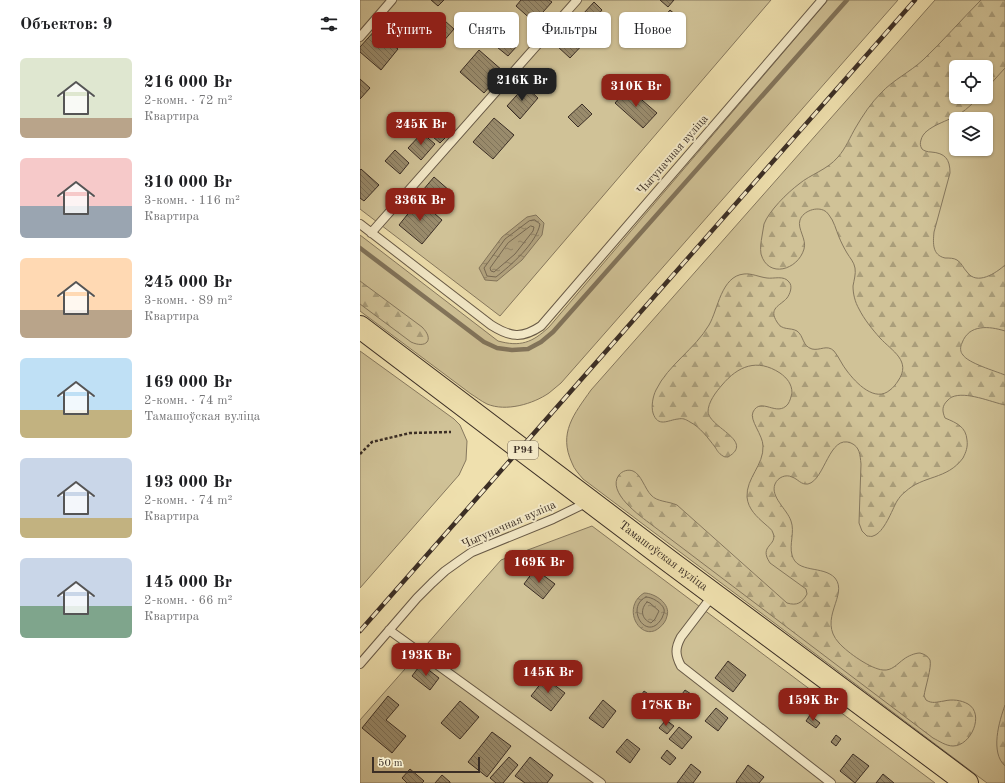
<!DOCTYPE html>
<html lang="ru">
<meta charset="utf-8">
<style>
:root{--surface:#fff;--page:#f2f2f2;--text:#202124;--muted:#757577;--accent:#8f2418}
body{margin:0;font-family:"Old Standard TT",serif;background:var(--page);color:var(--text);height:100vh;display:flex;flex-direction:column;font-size:15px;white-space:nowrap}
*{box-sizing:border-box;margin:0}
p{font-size:13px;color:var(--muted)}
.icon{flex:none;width:22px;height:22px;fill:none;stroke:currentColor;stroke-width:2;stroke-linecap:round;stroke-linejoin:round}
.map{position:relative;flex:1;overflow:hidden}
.details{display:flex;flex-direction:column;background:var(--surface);width:360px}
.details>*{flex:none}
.top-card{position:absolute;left:12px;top:12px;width:380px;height:36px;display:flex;gap:8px}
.buttons{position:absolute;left:589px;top:60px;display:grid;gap:8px}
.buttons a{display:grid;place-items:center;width:44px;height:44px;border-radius:6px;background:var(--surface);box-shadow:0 1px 3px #0004;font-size:20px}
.scale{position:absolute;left:12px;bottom:10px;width:108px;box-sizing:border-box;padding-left:4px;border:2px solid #3b2e25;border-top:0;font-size:11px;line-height:14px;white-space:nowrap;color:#3b2e25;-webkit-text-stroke:3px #f5ebca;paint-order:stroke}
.price{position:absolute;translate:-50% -34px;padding:0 9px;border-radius:8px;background:var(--accent);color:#fff;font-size:13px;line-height:26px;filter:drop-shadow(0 1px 2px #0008)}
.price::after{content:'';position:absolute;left:50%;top:24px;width:12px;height:9px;margin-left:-6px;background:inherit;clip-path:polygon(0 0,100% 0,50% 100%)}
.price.current{background:#222;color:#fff}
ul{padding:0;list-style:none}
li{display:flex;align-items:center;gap:12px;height:100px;padding:0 20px}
li span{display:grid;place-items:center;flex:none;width:112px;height:80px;border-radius:6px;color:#555}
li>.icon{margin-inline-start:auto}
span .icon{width:48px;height:48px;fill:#fffc;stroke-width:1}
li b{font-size:17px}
h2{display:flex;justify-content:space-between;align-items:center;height:48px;padding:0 20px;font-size:17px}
.pill{padding:0 14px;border-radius:6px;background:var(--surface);box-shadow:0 1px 3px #0004;font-size:14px;line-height:36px}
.pill.current{background:var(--accent);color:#fff}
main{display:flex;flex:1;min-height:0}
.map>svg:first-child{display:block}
.green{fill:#d0c297;stroke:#86785e;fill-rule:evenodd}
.forest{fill:url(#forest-firs);stroke:#86785e}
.water{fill:url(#water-ripples);stroke:#82745b}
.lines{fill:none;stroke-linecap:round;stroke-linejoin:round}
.shore{stroke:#766852;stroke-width:1}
.stream{stroke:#82745b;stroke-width:4.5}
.building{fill:url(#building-back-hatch);stroke:#3b2e25}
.service-casing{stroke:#685a47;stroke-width:10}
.primary-casing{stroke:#3b2e25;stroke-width:24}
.path{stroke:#3b2e25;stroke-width:2.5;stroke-dasharray:3 2;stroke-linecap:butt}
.service{stroke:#f5ebca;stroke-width:8}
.primary{stroke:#efe0ae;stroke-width:22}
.rail-casing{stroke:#3b2e25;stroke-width:4.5}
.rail{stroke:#f5ebca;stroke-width:3;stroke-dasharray:9;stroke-linecap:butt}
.labels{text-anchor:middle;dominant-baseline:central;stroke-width:4;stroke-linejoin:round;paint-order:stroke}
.shield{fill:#f5ebca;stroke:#736756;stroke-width:1}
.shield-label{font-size:11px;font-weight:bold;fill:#3b2e25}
.street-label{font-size:12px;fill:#3b2e25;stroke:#f5ebca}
</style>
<main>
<section class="details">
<h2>Объектов: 9<svg class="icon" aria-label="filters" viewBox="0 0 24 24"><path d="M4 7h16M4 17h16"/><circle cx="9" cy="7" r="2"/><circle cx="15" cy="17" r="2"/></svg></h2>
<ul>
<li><span style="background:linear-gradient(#dfe7d0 75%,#b9a48a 0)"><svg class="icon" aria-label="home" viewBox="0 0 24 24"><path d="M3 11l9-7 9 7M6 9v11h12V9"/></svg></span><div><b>216 000 Br</b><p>2-комн. · 72 m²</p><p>Квартира</p></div></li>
<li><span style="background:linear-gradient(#f6c9c9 60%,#9aa5b1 0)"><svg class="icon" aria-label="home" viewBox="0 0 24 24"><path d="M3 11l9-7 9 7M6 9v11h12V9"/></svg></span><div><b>310 000 Br</b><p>3-комн. · 116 m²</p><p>Квартира</p></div></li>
<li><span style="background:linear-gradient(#ffd9b3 65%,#b9a48a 0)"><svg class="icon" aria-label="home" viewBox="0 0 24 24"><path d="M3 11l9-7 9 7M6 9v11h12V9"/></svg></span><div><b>245 000 Br</b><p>3-комн. · 89 m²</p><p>Квартира</p></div></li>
<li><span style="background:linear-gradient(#bfe0f5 65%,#c2b280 0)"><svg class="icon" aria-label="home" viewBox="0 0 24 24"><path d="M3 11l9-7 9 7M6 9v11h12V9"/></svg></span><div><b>169 000 Br</b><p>2-комн. · 74 m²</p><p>Тамашоўская вуліца</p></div></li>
<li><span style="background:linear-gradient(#c9d6e8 75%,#c2b280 0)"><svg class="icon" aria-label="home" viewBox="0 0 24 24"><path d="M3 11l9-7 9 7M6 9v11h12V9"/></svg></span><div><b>193 000 Br</b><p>2-комн. · 74 m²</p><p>Квартира</p></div></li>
<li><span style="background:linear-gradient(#c9d6e8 60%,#7fa58c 0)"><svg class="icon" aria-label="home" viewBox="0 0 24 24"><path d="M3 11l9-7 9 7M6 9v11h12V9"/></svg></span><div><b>145 000 Br</b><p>2-комн. · 66 m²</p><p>Квартира</p></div></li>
</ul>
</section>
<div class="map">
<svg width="645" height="783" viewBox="0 0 645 783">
<defs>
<pattern id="forest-firs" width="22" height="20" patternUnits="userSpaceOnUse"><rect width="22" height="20" fill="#d0c297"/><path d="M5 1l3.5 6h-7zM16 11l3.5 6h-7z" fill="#aa9e7b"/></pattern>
<pattern id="water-ripples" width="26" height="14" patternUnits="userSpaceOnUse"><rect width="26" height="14" fill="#b2a37f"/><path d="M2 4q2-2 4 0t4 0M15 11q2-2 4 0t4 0" fill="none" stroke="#928568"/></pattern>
<pattern id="building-back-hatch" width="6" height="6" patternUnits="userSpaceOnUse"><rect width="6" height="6" fill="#998b6c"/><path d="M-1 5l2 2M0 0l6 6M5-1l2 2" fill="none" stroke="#7e7259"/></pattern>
</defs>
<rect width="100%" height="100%" fill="#efe0ae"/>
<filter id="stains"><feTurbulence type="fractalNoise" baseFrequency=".005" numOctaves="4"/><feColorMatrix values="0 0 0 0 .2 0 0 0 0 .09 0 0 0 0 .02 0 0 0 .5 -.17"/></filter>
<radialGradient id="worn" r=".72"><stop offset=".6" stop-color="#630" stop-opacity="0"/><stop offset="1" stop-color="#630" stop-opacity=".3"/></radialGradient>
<!-- green -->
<path class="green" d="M0,0H411L140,316L0,209Z
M468,0H538L201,383C197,386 193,390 189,393C173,404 146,412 127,404C121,401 116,397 111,394L0,311V235L138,341C160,347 172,343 189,327Z
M575,0H645V783H627L223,479C219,474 214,469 212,463C198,433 214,414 231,390ZM596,67H626V97H596ZM596,119H626V149H596Z
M0,351L94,419L100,425L107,441L106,460L99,475L0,588Z
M232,526L575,783H0V720L141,560Z"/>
<!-- forest -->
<path class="forest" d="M621,0H645V68L626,89V67H596V97H619C613,103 607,109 601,113C590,121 564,126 561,140C560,143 560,146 562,149C564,151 568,152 571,152C585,153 590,159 590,173L574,232C573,243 572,255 585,258C589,258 594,258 597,260C602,263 603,268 607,272C617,286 636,273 645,265V331C629,326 609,324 602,343C600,347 600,352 603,355C608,363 635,371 645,375V405C631,402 606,391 592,397C591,397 588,400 587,401C582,406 582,411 585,418C597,423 606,427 607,440C608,447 606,452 603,458C587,480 563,475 545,492C542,494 539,498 537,501C532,510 524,533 513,536C512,537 509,536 507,536L502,531L499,523L501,464C500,455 500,447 491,443C469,434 465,480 448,484C441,485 438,479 432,477C426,474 418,477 415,484C410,497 427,509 431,521C435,532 429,544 432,555C437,574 463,565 475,578C489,595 457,619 479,643C488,653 511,669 523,670C532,671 537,664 544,659C548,656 555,653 560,653C564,654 568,656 570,660C572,667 565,688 564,696L566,700C572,704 577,702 584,701C592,699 601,700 608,704C625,714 611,746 593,746C586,746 579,741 573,738L292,525C280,516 246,492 259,475C262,471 268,469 273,471C281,474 285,489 291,495C297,502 308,501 317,505L427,603C437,606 442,603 447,594L446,589L410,563C398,545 418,546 413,533C412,529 408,527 405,524C397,517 388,509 387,497C386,478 404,465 403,446C403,435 389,420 393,412C401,396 417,418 428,404C430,401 431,397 432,393C432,384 427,378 420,373C397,358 378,366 362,385C356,392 348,402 348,412C350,428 395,441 368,457C366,457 364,457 363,456C358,453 357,450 355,447C348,438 340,427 330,422C325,419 323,418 318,419C308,420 298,428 293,413C291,406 293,396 296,390C308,365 335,349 349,325C358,310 361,276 384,274C391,273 399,277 407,278C414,279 424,275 429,282C433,286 430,294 427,298C420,306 408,308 417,322C422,331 430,327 437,331C444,336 442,346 452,349C460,351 467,344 474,351C479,357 482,365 487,371C496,383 515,403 530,390C533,388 536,384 538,381C552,361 532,351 520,338C512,329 504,319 499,309C495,302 493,294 493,286C494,280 496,274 495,268C494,262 490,258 487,253C484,248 481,242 479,237C476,230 474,221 469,215C468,214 467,212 465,211C457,206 443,211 440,220C437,229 447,239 444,249C438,270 408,279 401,254C400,248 401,242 402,236C403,232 403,228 404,224C409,211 427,193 439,184C451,174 467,170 478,157C486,148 490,137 496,127C503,115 511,103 521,93C533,80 550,72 563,60C583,41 601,20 621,0Z
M0,281L62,327C75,340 66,349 51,342L0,304Z
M645,705V766C630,752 639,722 645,705Z"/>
<!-- water -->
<path class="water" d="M176,215L184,223L182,235L162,260L137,281L125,280L119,268L142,237L167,217Z
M284,593C295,593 311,604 307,616C306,621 303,625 299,628C281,643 260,608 284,593Z"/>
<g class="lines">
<!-- shore -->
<path class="shore" d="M175,220L180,224C176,244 151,265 136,277L127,276L124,268L145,239L169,221Z
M171,226L174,227L173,231L155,254L134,272L131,271L130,268L148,243Z
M286,597C292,597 302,603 304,609C305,612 303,615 302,618C287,644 264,607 286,597Z
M287,602L290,603L299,611L295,619L291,623C281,619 280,609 287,602Z"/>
<!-- stream -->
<path class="stream" d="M0,248L124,342L137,348L152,350L168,349L181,342L193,332L487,0"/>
</g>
<!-- building -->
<path class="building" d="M71,0H84L78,6Z
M161,0H189L192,2L174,22L156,6Z
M300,0H314L308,7Z
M234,2L242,10L232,22L223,14Z
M310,10L324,22L307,42L293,30Z
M85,21L94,29L82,43L73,34Z
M214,27L228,39L210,58L197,46Z
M16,29L38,49L21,70L0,52V47Z
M142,32L157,46L148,56L132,43Z
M119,50L143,71L124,93L100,72Z
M0,79L10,88L0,99Z
M165,86L178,98L160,119L147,106Z
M268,88L297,113L283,128L255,103Z
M222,104L232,114L218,127L208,117Z
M134,118L154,135L133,159L113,142Z
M81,127L89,134L80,143L73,137Z
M62,133L75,144L61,160L48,148Z
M35,150L49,163L40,174L25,161Z
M1,169L19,185L4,201L0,198V170Z
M74,177L90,191L79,204L63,190Z
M59,200L82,220L62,244L39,225Z
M175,569L195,584L183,599L164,584Z
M368,661L386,675L373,692L355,678Z
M61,664L79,678L70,690L52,676Z
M185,678L205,693L191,711L171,696Z
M325,690L331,694L323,705L317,701Z
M284,691L294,698L290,704L280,697Z
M28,696L39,705L26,720L46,736L32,753L2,728Z
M243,700L256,711L243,728L229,718Z
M100,701L119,717L100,739L81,723Z
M356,708L368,718L358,731L345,721Z
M450,715L460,723L456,728L446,721Z
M306,720L314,726L307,734L299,728Z
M319,727L332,737L322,749L309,739Z
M132,732L151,746L127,777L108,762Z
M476,735L481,739L476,746L471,742Z
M267,739L280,749L270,763L256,752Z
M307,750L316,758L310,765L301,758Z
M493,754L509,766L495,783L480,771Z
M149,757L158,765L143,783H136L130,778Z
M170,757L193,775L187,783H165L155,776Z
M331,764L341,772L333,783H317Z
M388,765L404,777L399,783H377L376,782Z
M50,769L64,781L62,783H47L42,778Z
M523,774L534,783H516Z
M82,775L90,782V783H75Z"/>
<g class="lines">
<!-- service casing -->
<g class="service-casing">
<path id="service" d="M0,37L32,0
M0,224L131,325C150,337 162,339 181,326L462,0
M11,233L217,0
M353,595L321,637C315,648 315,655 321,666L471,783
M29,630L241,783
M0,664L57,598L72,583L85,571L99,561L112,552L193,519L228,502"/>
</g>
<!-- primary casing -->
<g class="primary-casing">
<g id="primary">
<path id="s1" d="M0,327L309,561L607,783"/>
</g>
</g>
<!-- path -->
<path class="path" d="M0,454L12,442L50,433L91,432"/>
<!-- service -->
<use href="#service" class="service"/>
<!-- primary -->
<use href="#primary" class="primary"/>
<!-- rail casing -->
<g class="rail-casing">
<path id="rail" d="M0,631L555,0"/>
</g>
<!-- rail -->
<use href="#rail" class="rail"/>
</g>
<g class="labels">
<!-- shield labels -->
<rect class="shield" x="148" y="441" width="30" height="18" rx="3"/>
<g class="shield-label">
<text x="163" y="450">Р94</text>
</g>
<!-- street labels -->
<g class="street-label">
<text transform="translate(313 155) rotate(-49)">Чыгуначная вуліца</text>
<text transform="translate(149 525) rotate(-24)">Чыгуначная вуліца</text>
<text stroke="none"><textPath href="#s1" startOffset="380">Тамашоўская вуліца</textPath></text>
</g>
</g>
<rect width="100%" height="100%" filter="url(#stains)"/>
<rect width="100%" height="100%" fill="url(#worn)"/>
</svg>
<div class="buttons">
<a><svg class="icon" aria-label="locate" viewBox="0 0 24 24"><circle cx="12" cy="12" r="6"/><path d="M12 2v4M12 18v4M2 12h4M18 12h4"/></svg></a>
<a><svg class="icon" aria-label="layers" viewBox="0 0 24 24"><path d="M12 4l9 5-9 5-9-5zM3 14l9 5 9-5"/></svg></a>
</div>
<div class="scale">50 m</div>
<b class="price current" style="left:162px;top:102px">216K Br</b>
<b class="price" style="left:276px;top:108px">310K Br</b>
<b class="price" style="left:61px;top:146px">245K Br</b>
<b class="price" style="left:60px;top:222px">336K Br</b>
<b class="price" style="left:179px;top:584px">169K Br</b>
<b class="price" style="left:66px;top:677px">193K Br</b>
<b class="price" style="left:188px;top:694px">145K Br</b>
<b class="price" style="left:453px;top:722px">159K Br</b>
<b class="price" style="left:306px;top:727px">178K Br</b>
<div class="top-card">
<a class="pill current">Купить</a>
<a class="pill">Снять</a>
<a class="pill">Фильтры</a>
<a class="pill">Новое</a>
</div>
</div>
</main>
